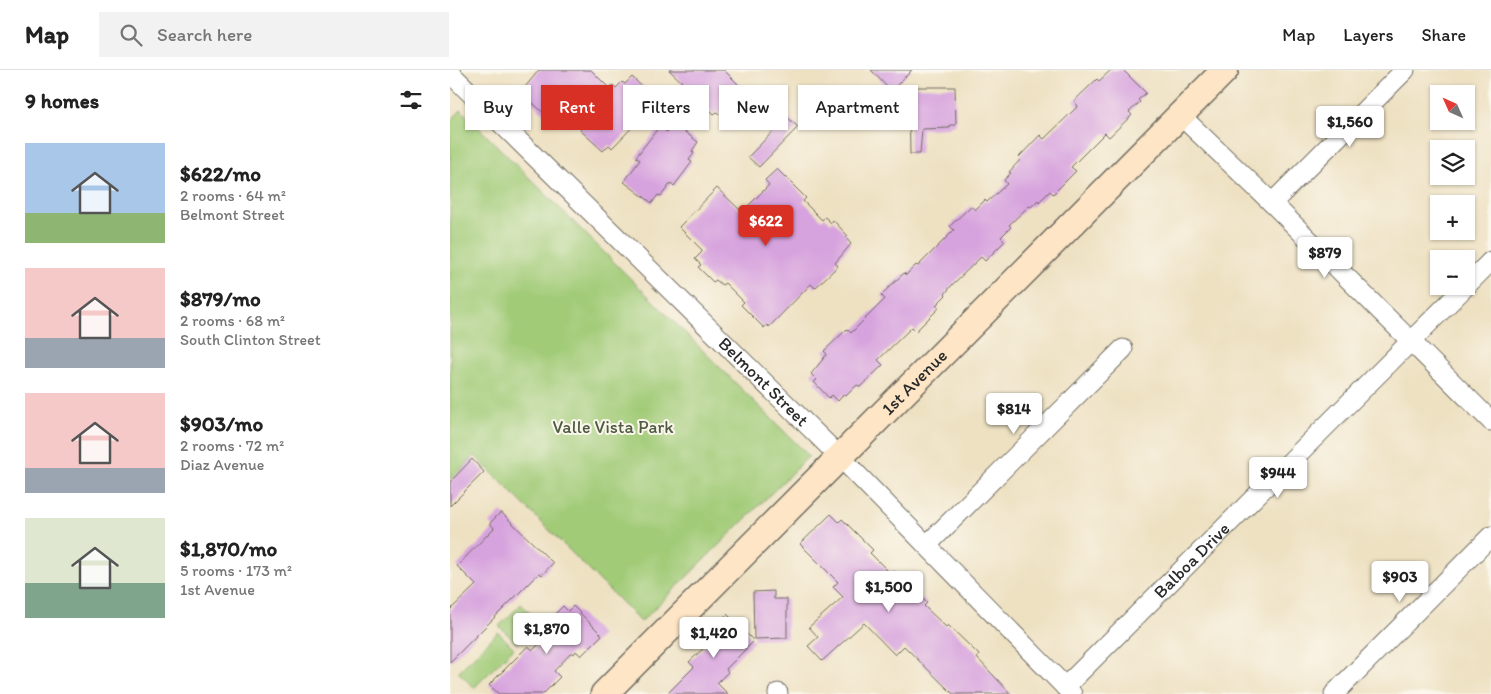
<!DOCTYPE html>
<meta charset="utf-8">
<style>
:root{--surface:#fff;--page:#f2f2f2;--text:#222;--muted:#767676;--line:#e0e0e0;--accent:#d93025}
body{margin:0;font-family:Itim,sans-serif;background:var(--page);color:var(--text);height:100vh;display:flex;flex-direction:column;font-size:19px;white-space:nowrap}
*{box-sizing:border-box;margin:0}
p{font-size:16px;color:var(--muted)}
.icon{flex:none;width:28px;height:28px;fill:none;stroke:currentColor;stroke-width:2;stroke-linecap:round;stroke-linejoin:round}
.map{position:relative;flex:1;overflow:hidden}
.sheet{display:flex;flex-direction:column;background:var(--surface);width:450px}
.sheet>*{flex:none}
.top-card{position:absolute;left:15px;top:15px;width:475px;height:45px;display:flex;gap:10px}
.needle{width:32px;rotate:315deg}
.tools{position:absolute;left:980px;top:15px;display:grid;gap:10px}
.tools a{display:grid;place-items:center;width:45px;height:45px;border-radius:0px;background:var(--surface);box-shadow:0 1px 4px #0004;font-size:25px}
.price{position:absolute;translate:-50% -42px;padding:0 11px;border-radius:5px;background:#fff;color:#222;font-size:16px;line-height:32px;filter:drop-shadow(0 1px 2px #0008)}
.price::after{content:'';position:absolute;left:50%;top:30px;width:15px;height:11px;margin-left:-8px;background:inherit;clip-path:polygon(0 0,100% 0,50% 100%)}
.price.active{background:var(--accent);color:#fff}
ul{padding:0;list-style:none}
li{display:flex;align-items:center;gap:15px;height:125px;padding:0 25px}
li span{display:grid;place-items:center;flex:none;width:140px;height:100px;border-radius:0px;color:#555}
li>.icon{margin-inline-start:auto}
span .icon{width:60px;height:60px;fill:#fffc;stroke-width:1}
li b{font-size:21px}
h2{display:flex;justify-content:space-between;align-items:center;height:60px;padding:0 25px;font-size:21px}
.chip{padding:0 18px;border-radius:0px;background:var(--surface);box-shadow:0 1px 4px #0004;font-size:18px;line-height:45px}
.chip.active{background:var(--accent);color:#fff}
header{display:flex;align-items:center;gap:30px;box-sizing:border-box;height:70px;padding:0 25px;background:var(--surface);border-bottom:1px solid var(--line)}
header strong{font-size:24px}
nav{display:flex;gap:28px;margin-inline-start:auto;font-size:18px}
.search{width:350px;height:45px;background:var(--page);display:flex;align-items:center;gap:12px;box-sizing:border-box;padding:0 18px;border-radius:0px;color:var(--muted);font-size:19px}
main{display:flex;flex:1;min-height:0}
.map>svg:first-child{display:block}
.green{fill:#a1cb77;stroke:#667b51}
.building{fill:#d7a3de}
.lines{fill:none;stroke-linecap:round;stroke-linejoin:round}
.street-casing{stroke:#6f6b60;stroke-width:21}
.secondary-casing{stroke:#6f6b60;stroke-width:29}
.street{stroke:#fff;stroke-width:19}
.secondary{stroke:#fde5c5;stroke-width:26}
.labels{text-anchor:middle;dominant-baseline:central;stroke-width:4;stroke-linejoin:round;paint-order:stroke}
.street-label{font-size:18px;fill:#2b2b2b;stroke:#fbf7ec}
.park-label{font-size:18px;fill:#4e5b42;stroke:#fbf7ec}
</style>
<header>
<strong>Map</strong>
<div class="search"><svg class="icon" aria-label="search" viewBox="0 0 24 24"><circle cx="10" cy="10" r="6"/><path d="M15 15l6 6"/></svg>Search here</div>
<nav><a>Map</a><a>Layers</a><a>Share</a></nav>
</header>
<main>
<section class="sheet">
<h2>9 homes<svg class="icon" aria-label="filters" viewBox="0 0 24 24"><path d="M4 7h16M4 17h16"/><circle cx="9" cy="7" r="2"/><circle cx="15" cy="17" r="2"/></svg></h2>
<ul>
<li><span style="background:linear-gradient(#a9c7e8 70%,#8fb573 0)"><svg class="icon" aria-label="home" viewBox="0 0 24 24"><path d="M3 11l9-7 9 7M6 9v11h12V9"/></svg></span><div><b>$622/mo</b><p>2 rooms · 64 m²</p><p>Belmont Street</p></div></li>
<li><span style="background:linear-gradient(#f6c9c9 70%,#9aa5b1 0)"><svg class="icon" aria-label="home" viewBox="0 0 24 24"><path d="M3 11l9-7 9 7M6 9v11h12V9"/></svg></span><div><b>$879/mo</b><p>2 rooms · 68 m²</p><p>South Clinton Street</p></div></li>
<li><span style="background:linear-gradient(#f6c9c9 75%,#9aa5b1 0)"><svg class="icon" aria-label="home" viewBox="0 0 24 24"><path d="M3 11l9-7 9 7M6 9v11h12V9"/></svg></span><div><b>$903/mo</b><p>2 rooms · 72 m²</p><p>Diaz Avenue</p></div></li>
<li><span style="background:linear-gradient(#dfe7d0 65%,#7fa58c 0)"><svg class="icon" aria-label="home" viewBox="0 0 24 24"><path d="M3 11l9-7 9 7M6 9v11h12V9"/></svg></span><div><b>$1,870/mo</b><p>5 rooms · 173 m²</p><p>1st Avenue</p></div></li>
</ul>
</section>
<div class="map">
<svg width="1041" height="624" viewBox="0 0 1041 624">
<rect width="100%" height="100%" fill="#fbf7ec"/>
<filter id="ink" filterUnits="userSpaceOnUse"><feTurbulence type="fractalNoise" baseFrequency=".02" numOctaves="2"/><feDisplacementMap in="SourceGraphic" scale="10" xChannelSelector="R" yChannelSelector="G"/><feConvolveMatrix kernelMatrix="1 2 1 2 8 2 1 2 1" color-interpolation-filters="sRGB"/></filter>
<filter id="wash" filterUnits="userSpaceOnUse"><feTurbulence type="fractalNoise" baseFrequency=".0096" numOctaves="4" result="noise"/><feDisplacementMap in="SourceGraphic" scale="20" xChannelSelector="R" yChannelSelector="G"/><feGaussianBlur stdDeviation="1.12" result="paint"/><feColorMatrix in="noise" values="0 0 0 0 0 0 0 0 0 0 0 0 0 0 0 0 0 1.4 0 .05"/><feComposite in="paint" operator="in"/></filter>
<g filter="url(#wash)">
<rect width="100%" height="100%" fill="#eee1c2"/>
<!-- green -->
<path class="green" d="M11,40L359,386L191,552L25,386L0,410V51Z
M71,534L89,552L67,574L49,556Z
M48,562L64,578L24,618L8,602Z"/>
<g id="blocks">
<!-- building -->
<path class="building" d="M89,0H141L159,18L163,15L166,18L172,12L175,14L182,7L205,29L198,36L200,39L162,78L159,75L153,81L130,60L136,53L117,34L100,49L71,22Z
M219,0H274L291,17L289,19L295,25L273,48L267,42L264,44L253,33L251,35L230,14L232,12Z
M421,0H462L441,21Z
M661,0H673L696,23L688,30L690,32L679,42L682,45L659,67L655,63L621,97L626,101L603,124L600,121L589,132L588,130L581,137L579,136L559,155L561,157L551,167L555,171L535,191L531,187L502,215L495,224L496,225L486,235L489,238L466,261L462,257L428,290L433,295L410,317L407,315L396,326L394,324L388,331L382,325L379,328L364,312L367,310L361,304L377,284L374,281L397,259L401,263L435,229L431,225L454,203L456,205L466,195L468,196L504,160L500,156L521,136L525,140L535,130L537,132L557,114L554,110L561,103L559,102L570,90L568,88L590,65L594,69L628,36L624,31L647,9L649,11Z
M459,17H505L506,55H500V58L472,59L470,84H460Z
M337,47L348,57L309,97L298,87Z
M223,53L248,72L242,81L244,83L239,90L242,92L224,116L221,113L211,126L208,125L202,133L174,112L190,90L186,87L209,57L217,62Z
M327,99L356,128L353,131L372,150L375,147L381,153L383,150L398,166L396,168L401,174L385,193L388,196L365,218L361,214L319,257L317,255L314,258L291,235L294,232L275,213L272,215L266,210L263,212L248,197L251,195L245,189L252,182V180L229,157L267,118L292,142L319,115L315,110Z
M22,389L34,402L0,436V412Z
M51,442L103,493L92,505L89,503L0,592V540L26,515L7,496L44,458L40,453Z
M381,444L389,452L392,449L423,480L420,483L441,504L444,501L477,533L474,536L496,557L498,555L520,576L529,585L527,588L561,624H503L454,576L445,585L414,553L372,591L358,576L368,567L359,557L393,527L383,517L388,512L350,474Z
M324,521V529H337V568L304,569L303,522Z
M113,536L118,541L123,536L152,565L131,586L126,581L124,584L122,582L104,601L110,607L93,624H49L39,615L78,576L83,580L105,559L97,552Z
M277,544L304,571L276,599L278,602L267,613L278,624H217L244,597L239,592L259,573L254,568Z"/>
</g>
</g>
<g filter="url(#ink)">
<use href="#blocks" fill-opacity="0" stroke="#6f6b60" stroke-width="1"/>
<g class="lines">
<!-- street casing -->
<g class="street-casing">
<g id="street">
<path id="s1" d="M0,3L398,395L622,624"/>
<path d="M730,45L822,133L1041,351"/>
<path d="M822,133L955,0"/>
<path d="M477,475L673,279"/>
<path id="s2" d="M615,617L1041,191"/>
<path d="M328,624V623"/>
<path d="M884,624L1041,466"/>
</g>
</g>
<!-- secondary casing -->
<g class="secondary-casing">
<g id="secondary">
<path id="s3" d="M154,624L775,0"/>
</g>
</g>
<!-- street -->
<use href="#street" class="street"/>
<!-- secondary -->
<use href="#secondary" class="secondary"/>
</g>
</g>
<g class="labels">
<!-- street labels -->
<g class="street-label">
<text stroke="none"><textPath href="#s1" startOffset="440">Belmont Street</textPath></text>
<text stroke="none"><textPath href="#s3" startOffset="440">1st Avenue</textPath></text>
<text stroke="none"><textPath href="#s2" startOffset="179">Balboa Drive</textPath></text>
</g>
<!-- park labels -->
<g class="park-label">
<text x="163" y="357">Valle Vista Park</text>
</g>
</g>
</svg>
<div class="tools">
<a><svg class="needle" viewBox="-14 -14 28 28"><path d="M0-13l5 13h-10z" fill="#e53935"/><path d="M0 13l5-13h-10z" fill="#767676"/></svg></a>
<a><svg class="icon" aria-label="layers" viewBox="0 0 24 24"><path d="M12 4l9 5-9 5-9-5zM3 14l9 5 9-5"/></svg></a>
<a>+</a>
<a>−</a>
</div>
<b class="price" style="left:900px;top:78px">$1,560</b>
<b class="price active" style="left:316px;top:177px">$622</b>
<b class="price" style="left:875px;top:209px">$879</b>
<b class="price" style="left:564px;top:365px">$814</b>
<b class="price" style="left:828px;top:429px">$944</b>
<b class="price" style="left:950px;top:533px">$903</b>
<b class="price" style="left:439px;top:543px">$1,500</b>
<b class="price" style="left:97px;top:585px">$1,870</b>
<b class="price" style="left:264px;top:589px">$1,420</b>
<div class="top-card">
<a class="chip">Buy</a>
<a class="chip active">Rent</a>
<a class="chip">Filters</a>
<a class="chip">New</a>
<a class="chip">Apartment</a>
</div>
</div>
</main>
